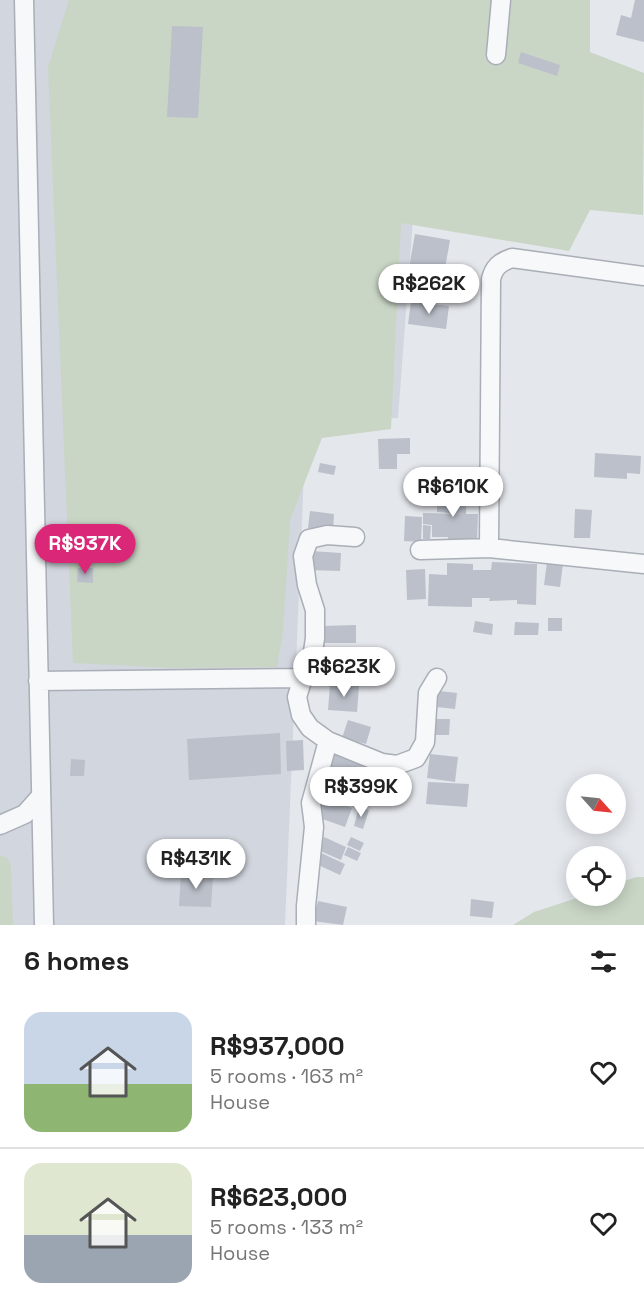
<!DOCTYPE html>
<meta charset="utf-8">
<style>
:root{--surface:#fff;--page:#f2f2f2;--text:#222;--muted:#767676;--line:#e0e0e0;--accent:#db2777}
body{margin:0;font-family:"Space Grotesk",sans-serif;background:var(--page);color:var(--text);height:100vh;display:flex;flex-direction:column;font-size:22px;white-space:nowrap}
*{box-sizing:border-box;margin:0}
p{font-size:20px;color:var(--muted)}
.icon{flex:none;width:33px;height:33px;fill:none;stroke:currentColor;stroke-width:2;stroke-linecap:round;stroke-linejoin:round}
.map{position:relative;height:925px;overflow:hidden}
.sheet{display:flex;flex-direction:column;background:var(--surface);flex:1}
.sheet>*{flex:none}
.needle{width:39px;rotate:117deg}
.tools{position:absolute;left:566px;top:774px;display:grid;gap:12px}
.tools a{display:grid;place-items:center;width:60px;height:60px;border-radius:50%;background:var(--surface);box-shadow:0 3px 15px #0003;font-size:30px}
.price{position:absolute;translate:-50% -51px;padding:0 14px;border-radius:21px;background:#fff;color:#222;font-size:20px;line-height:39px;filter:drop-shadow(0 2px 3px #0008)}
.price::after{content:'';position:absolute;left:50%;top:36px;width:18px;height:14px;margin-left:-9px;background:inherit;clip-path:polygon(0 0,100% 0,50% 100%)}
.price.on{background:var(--accent);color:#fff}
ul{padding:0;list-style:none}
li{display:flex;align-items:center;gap:18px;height:150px;padding:0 24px}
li+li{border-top:2px solid var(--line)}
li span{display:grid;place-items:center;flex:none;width:168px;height:120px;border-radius:18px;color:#555}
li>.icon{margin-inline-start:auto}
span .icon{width:72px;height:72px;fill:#fffc;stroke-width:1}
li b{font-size:26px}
h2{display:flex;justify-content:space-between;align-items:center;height:72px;padding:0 24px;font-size:26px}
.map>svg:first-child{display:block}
.built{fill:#d2d6de}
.green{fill:#c9d6c5}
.building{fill:#bbc0ca}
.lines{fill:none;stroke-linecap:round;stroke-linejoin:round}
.minor-casing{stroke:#a9aeb7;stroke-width:21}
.minor{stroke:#f7f8fa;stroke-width:18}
</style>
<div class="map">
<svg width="644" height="925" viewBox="0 0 644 925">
<rect width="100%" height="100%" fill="#e4e7ec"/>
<!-- built -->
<path class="built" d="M0,0H424L422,99L398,418L306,424L285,925H0Z"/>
<!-- green -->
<path class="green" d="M69,0H590V52L644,73L643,215L590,210L569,251L401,223L391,429L322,438L290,520L283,631L277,667L171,668L73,663L48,67Z
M0,855L7,858L11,866L13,925H0Z
M637,877H644V925H513L534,912L583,896H615V884Z"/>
<!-- building -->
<path class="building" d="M635,0H644V42L616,35L621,15L631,18Z
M172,26L203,27L198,118L167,117Z
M521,52L560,65L557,76L518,63Z
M415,234L450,240L444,274L409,268Z
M411,302L449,306L446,329L408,324Z
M410,438V454H397V469H379L378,439Z
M595,453L641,456L640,474L627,473V479L594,477Z
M320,463L336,466L334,475L318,472Z
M437,491L467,492L466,514H478L477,540L448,541V537H432V525L423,524V513L463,514L437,512Z
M575,509L592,510L590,538H574Z
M310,511L334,514L333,531L308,528Z
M405,516L422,517L421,542L404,541Z
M423,525L431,526L430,539H423Z
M310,551L341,553L340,571L309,570Z
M492,562L537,564L536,605L517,604V600L489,601L490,598H472V607L428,606L429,574L447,575V563L473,564V570H491Z
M547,562L563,564L560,587L544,585Z
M78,568H93V583L77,582Z
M425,569L426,599L407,600L406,570Z
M548,618H562V631H548Z
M475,621L493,624L492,635L473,632Z
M515,622L539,623L538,635H514Z
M356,625V643H323V626Z
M330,684L359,686L357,712L328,710Z
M439,691L457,693L455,709L437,707Z
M435,719H450L449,735H434Z
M348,720L371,727L366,744L342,738Z
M280,733L281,774L189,780L187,739Z
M303,740L304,770L287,771L286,741Z
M335,748L365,765L355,782L325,766Z
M430,754L458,757L455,782L427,778Z
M71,759L85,760L84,776H70Z
M328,772L339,779L334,787L323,780Z
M428,782L469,784L467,807L426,804Z
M321,796L352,808L345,827L314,816Z
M359,807L369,810L363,829L354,826Z
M324,837L346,847L341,860L318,850Z
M351,837L364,843L360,851L347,845Z
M348,847L361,853L357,861L344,855Z
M319,852L345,864L340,875L314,863Z
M181,874L213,875L211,907L179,906Z
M471,899L494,902L492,918L470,916Z
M318,901L347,907L343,925L313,921Z"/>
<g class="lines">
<!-- minor casing -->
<g class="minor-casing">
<path id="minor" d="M24,0L44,925
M496,55L501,0
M489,548L491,279C494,267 500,262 512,258L644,276
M420,550L489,548L644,564
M38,681L303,678
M328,741L382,763L397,765L416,758L425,742L428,693L437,678
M0,825L25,814L41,796
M306,925V906L314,827L311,803L328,741L310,728L301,715L297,697L303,678L312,659L315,638V610L307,585L303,556L309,539L327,535L355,537"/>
</g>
<!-- minor -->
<use href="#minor" class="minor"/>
</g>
</svg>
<div class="tools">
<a><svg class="needle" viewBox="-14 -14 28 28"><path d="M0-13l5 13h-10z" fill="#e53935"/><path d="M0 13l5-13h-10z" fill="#767676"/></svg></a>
<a><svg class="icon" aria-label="locate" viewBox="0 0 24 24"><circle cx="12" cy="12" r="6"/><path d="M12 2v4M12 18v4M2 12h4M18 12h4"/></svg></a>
</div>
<b class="price" style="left:429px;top:315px">R$262K</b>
<b class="price" style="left:453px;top:518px">R$610K</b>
<b class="price on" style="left:85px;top:575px">R$937K</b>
<b class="price" style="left:344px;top:698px">R$623K</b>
<b class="price" style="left:361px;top:818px">R$399K</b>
<b class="price" style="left:196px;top:890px">R$431K</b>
</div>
<section class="sheet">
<h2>6 homes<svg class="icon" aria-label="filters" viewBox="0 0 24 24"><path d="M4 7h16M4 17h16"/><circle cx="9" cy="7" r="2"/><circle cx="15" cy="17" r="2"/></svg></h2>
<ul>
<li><span style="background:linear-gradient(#c9d6e8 60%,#8fb573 0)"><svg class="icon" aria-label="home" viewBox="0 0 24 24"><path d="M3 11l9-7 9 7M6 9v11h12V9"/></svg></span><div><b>R$937,000</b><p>5 rooms · 163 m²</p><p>House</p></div><svg class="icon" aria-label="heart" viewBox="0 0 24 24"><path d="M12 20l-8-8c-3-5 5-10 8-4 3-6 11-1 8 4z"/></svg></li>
<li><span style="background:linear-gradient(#dfe7d0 60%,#9aa5b1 0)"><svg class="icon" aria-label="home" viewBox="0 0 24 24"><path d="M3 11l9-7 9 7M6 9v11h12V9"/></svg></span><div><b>R$623,000</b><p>5 rooms · 133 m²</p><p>House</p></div><svg class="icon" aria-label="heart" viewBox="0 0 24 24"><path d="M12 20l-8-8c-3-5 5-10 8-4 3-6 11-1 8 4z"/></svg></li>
</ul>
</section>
